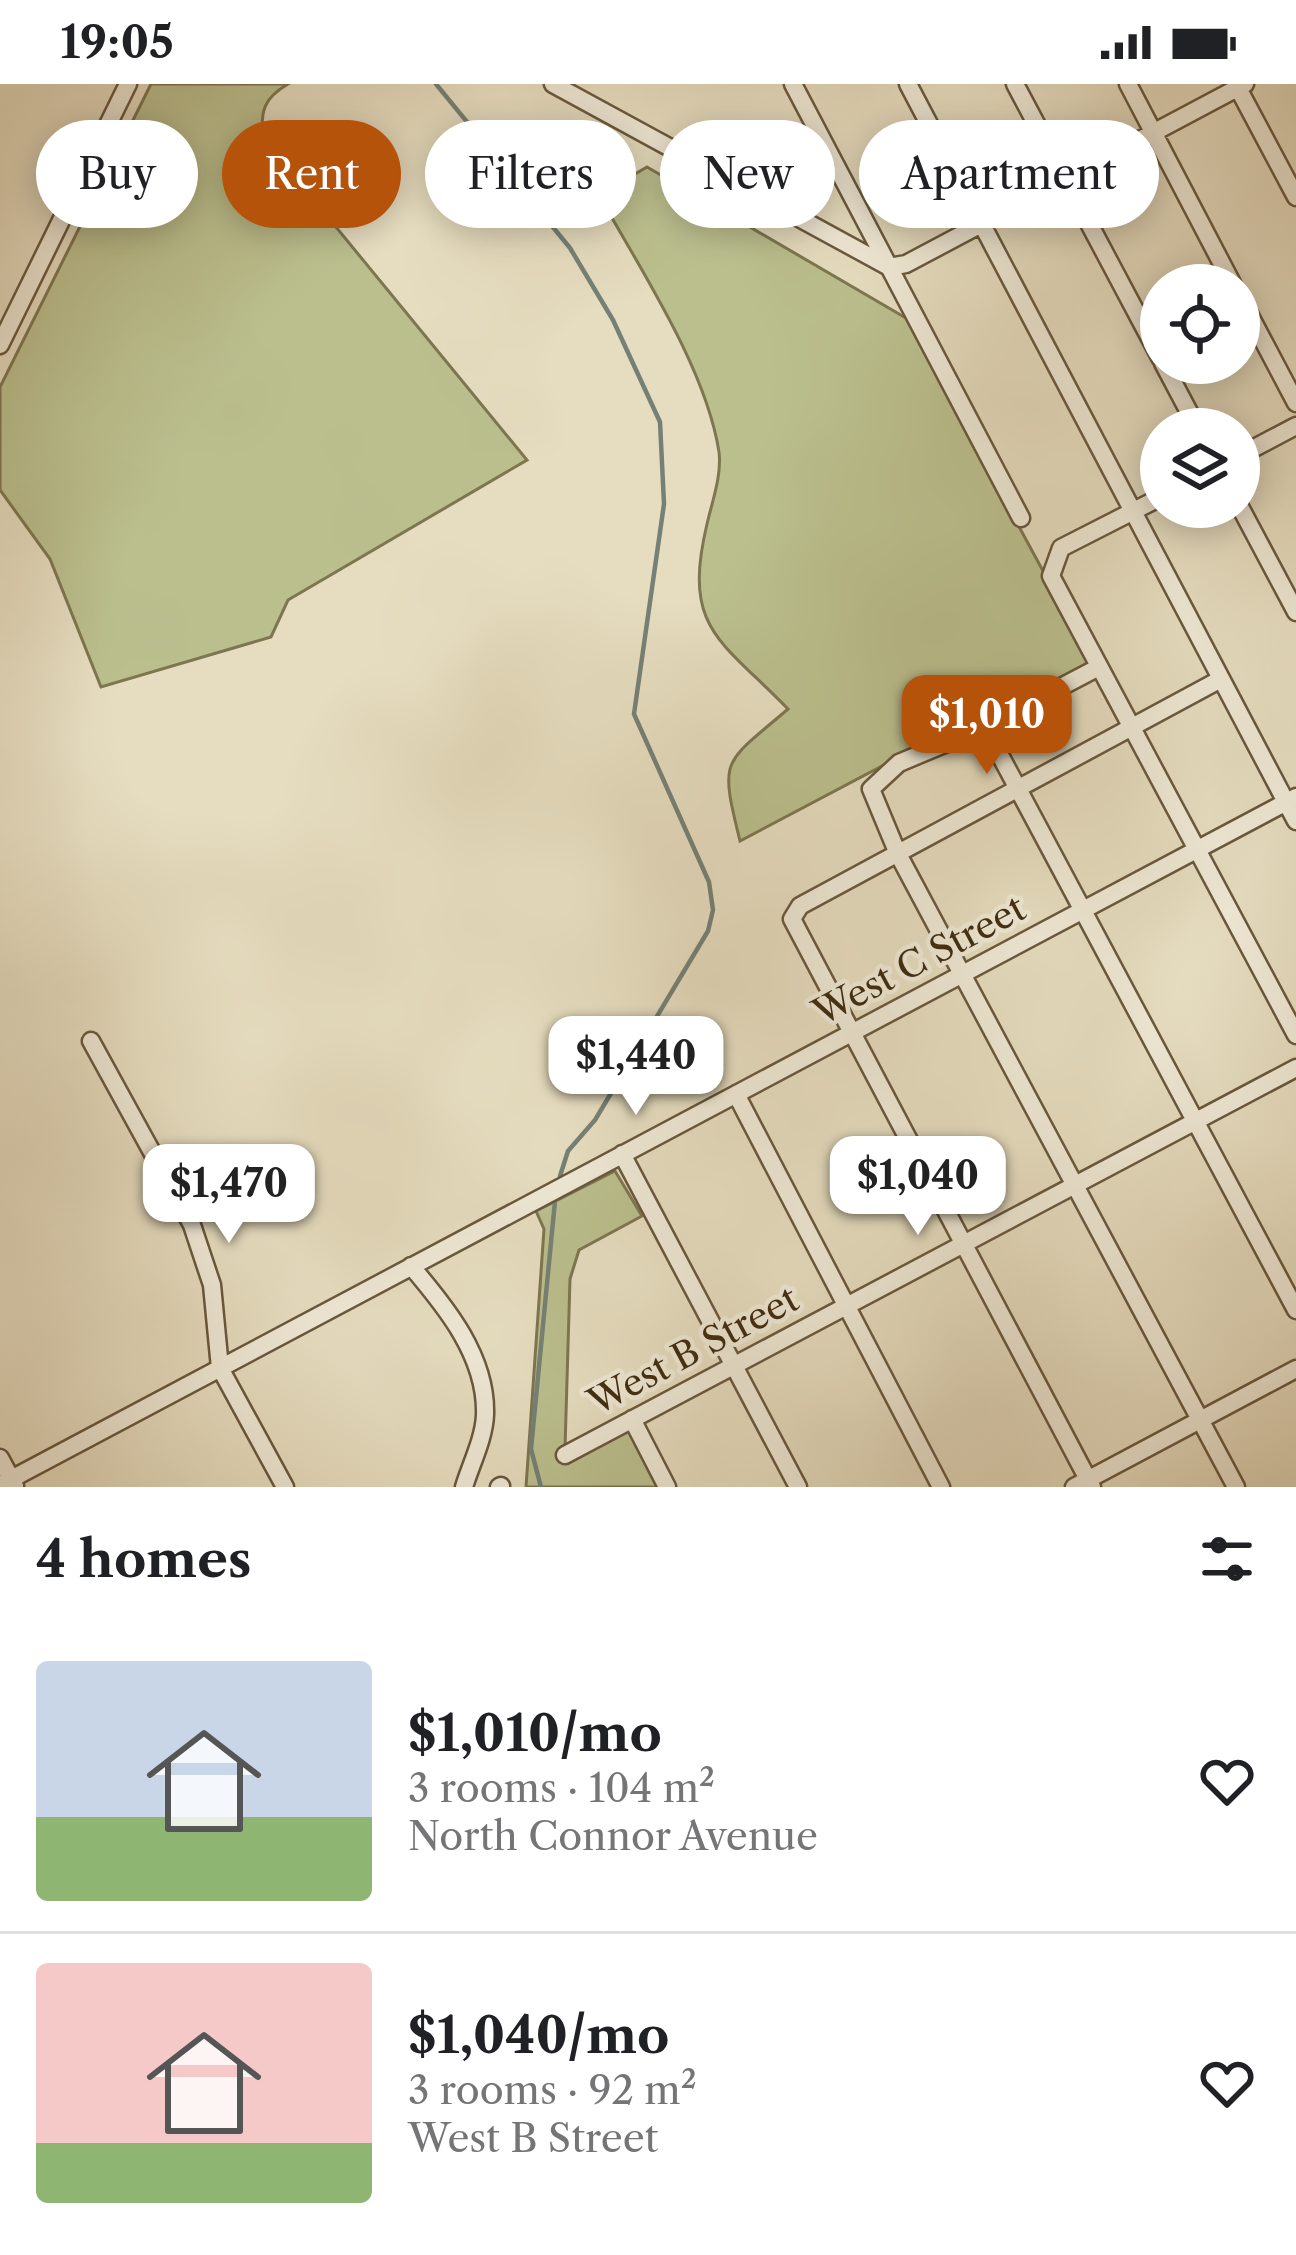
<!DOCTYPE html>
<meta charset="utf-8">
<style>
:root{--surface:#fff;--page:#f2f2f2;--text:#202124;--muted:#757577;--line:#e0e0e0;--accent:#b45309}
body{margin:0;font-family:"Libre Caslon Text",serif;background:var(--page);color:var(--text);height:100vh;display:flex;flex-direction:column;font-size:45px;white-space:nowrap}
*{box-sizing:border-box;margin:0}
p{font-size:39px;color:var(--muted)}
.icon{flex:none;width:66px;height:66px;fill:none;stroke:currentColor;stroke-width:2;stroke-linecap:round;stroke-linejoin:round}
.map{position:relative;height:1403px;overflow:hidden}
.drawer{display:flex;flex-direction:column;background:var(--surface);flex:1}
.drawer>*{flex:none}
.hud{position:absolute;left:36px;top:36px;width:1224px;height:108px;display:flex;gap:24px}
.tools{position:absolute;left:1140px;top:180px;display:grid;gap:24px}
.tools a{display:grid;place-items:center;width:120px;height:120px;border-radius:50%;background:var(--surface);box-shadow:0 6px 30px #0003;font-size:60px}
.price{position:absolute;translate:-50% -102px;padding:0 27px;border-radius:24px;background:#fff;color:#222;font-size:39px;line-height:78px;filter:drop-shadow(0 3px 6px #0008)}
.price::after{content:'';position:absolute;left:50%;top:72px;width:36px;height:27px;margin-left:-18px;background:inherit;clip-path:polygon(0 0,100% 0,50% 100%)}
.price.current{background:var(--accent);color:#fff}
ul{padding:0;list-style:none}
li{display:flex;align-items:center;gap:36px;height:300px;padding:0 36px}
li+li{border-top:3px solid var(--line)}
li span{display:grid;place-items:center;flex:none;width:336px;height:240px;border-radius:12px;color:#555}
li>.icon{margin-inline-start:auto}
span .icon{width:144px;height:144px;fill:#fffc;stroke-width:1}
li b{font-size:51px}
h2{display:flex;justify-content:space-between;align-items:center;height:144px;padding:0 36px;font-size:51px}
.pill{padding:0 42px;border-radius:54px;background:var(--surface);box-shadow:0 6px 30px #0003;font-size:42px;line-height:108px}
.pill.current{background:var(--accent);color:#fff}
.status{display:flex;justify-content:space-between;align-items:center;height:84px;padding:0 60px;background:var(--surface);direction:ltr}
.status svg{height:33px;fill:currentColor}
.map>svg:first-child{display:block}
.green{fill:#bbbf8e;stroke:#7d7650;stroke-width:3}
.lines{fill:none;stroke-linecap:round;stroke-linejoin:round}
.stream{stroke:#758176;stroke-width:4.5}
.minor-casing{stroke:#69583d;stroke-width:21}
.minor{stroke:#efe9d6;stroke-width:16}
.labels{text-anchor:middle;dominant-baseline:central;stroke-width:9;stroke-linejoin:round;paint-order:stroke}
.street-label{font-size:36px;fill:#3f2c11;stroke:#efe9d6}
</style>
<div class="status"><b>19:05</b><svg viewBox="0 0 49 12"><path d="M0 12V9h3v3zM5 12V6h3v6zM10 12V3h3v9zM15 12V0h3v12zM26 1h20v11H26zM47 4h2v5h-2z"/></svg></div>
<div class="map">
<svg width="1296" height="1403" viewBox="0 0 1296 1403">
<rect width="100%" height="100%" fill="#e6ddc0"/>
<filter id="stains"><feTurbulence type="fractalNoise" baseFrequency=".00167" numOctaves="4"/><feColorMatrix values="0 0 0 0 .2 0 0 0 0 .09 0 0 0 0 .02 0 0 0 .5 -.17"/></filter>
<radialGradient id="worn" r=".72"><stop offset=".6" stop-color="#630" stop-opacity="0"/><stop offset="1" stop-color="#630" stop-opacity=".3"/></radialGradient>
<!-- green -->
<path class="green" d="M151,0H288C264,14 260,27 263,54L527,376L288,516L271,553L101,603L50,475L0,406V303Z
M647,83L906,234L1094,581L987,638L973,634L740,757C719,672 723,681 788,625C720,555 682,545 707,440C712,418 722,391 719,368C706,284 640,185 599,111Z
M615,1087L642,1132L579,1166L570,1195L565,1364L569,1379L632,1343L663,1403H526L544,1145L536,1127Z"/>
<g class="lines">
<!-- stream -->
<path class="stream" d="M436,0L570,164L613,236L660,338L664,420L634,630L709,798L713,826L708,847L595,1036L568,1067L560,1092
M541,1403L531,1365L555,1117"/>
<!-- minor casing -->
<g class="minor-casing">
<path id="minor" d="M553,0L889,183L906,180L1245,0
M793,0L1021,434
M908,0L1296,737
M1015,0L1161,275
M1128,0L1233,201
M1238,4L1296,113
M1239,211L1296,319
M0,261L128,0
M1163,279L1198,345
M1239,372L1296,342
M1161,413L1061,464L1051,492L1296,951
M1239,421L1296,528
M1099,583L985,643L899,679L871,705L898,770L1236,1403
M985,643L1296,1226
M91,957L192,1141L212,1201L220,1284L285,1403
M736,1010L941,1403
M622,1070L798,1403
M411,1182C446,1223 487,1273 485,1331C484,1355 471,1380 464,1403
M632,1335L667,1403
M565,1371L1296,984
M0,1374L15,1402
M0,1401L1296,713
M499,1403L501,1402
M1074,1403L1296,1285
M1092,1403L792,835L800,822L1221,595"/>
</g>
<!-- minor -->
<use href="#minor" class="minor"/>
</g>
<g class="labels">
<!-- street labels -->
<g class="street-label">
<text transform="translate(919 876) rotate(-28)">West C Street</text>
<text transform="translate(693 1266) rotate(-28)">West B Street</text>
</g>
</g>
<rect width="100%" height="100%" filter="url(#stains)"/>
<rect width="100%" height="100%" fill="url(#worn)"/>
</svg>
<div class="tools">
<a><svg class="icon" aria-label="locate" viewBox="0 0 24 24"><circle cx="12" cy="12" r="6"/><path d="M12 2v4M12 18v4M2 12h4M18 12h4"/></svg></a>
<a><svg class="icon" aria-label="layers" viewBox="0 0 24 24"><path d="M12 4l9 5-9 5-9-5zM3 14l9 5 9-5"/></svg></a>
</div>
<b class="price current" style="left:987px;top:693px">$1,010</b>
<b class="price" style="left:636px;top:1034px">$1,440</b>
<b class="price" style="left:918px;top:1154px">$1,040</b>
<b class="price" style="left:229px;top:1162px">$1,470</b>
<div class="hud">
<a class="pill">Buy</a>
<a class="pill current">Rent</a>
<a class="pill">Filters</a>
<a class="pill">New</a>
<a class="pill">Apartment</a>
</div>
</div>
<section class="drawer">
<h2>4 homes<svg class="icon" aria-label="filters" viewBox="0 0 24 24"><path d="M4 7h16M4 17h16"/><circle cx="9" cy="7" r="2"/><circle cx="15" cy="17" r="2"/></svg></h2>
<ul>
<li><span style="background:linear-gradient(#c9d6e8 65%,#8fb573 0)"><svg class="icon" aria-label="home" viewBox="0 0 24 24"><path d="M3 11l9-7 9 7M6 9v11h12V9"/></svg></span><div><b>$1,010/mo</b><p>3 rooms · 104 m²</p><p>North Connor Avenue</p></div><svg class="icon" aria-label="heart" viewBox="0 0 24 24"><path d="M12 20l-8-8c-3-5 5-10 8-4 3-6 11-1 8 4z"/></svg></li>
<li><span style="background:linear-gradient(#f6c9c9 75%,#8fb573 0)"><svg class="icon" aria-label="home" viewBox="0 0 24 24"><path d="M3 11l9-7 9 7M6 9v11h12V9"/></svg></span><div><b>$1,040/mo</b><p>3 rooms · 92 m²</p><p>West B Street</p></div><svg class="icon" aria-label="heart" viewBox="0 0 24 24"><path d="M12 20l-8-8c-3-5 5-10 8-4 3-6 11-1 8 4z"/></svg></li>
</ul>
</section>
